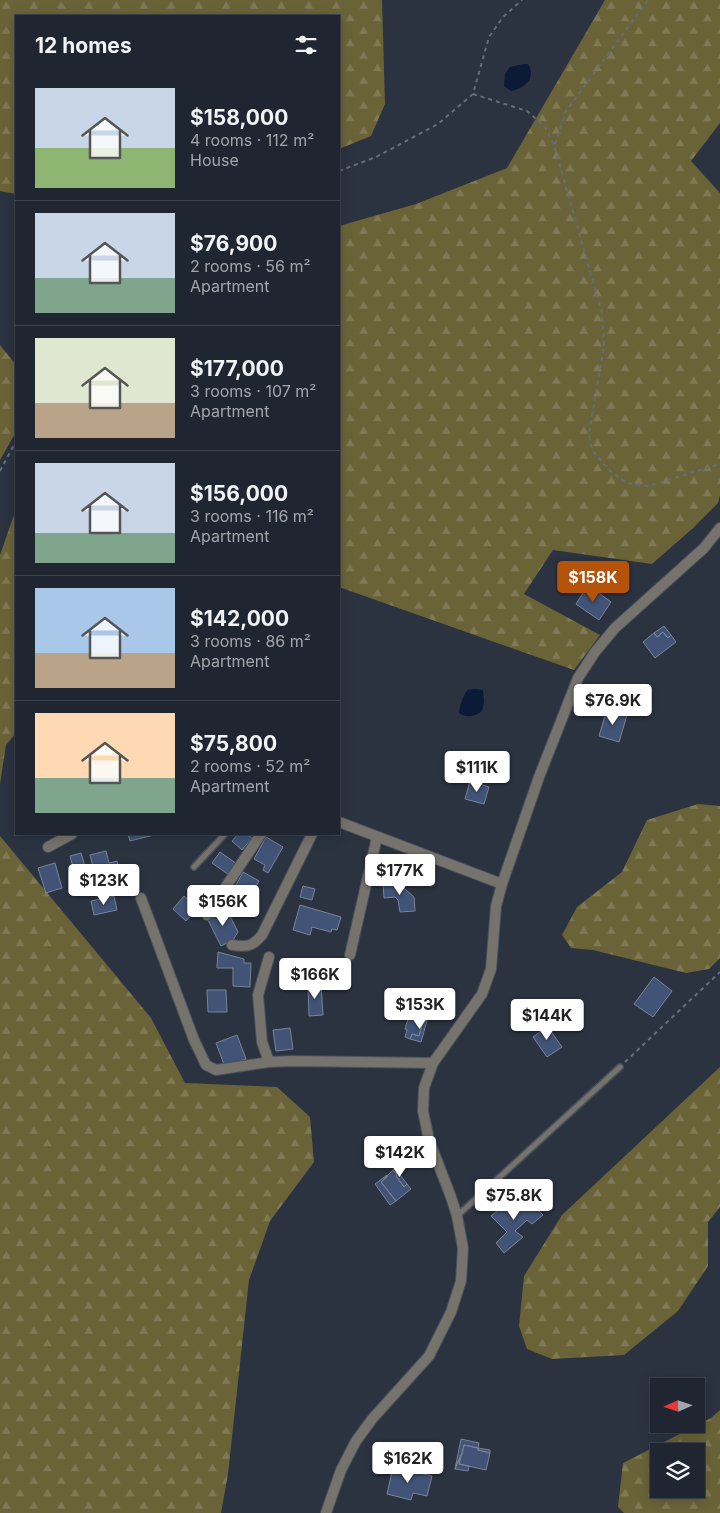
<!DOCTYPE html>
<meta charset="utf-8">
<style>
:root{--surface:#202631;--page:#282e39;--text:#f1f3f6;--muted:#a2a5ab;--line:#3d434d;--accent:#b45309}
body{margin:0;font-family:Inter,sans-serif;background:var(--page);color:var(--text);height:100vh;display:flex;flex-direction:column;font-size:19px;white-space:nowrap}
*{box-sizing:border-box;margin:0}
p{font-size:16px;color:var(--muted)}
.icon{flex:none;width:28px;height:28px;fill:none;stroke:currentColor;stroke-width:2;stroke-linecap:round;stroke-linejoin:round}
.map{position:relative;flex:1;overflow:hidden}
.details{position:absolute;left:15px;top:15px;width:325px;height:820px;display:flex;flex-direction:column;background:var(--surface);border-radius:0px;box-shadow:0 2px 12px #0003,0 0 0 1px var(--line)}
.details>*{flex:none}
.needle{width:32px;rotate:267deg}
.controls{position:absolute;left:650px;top:1378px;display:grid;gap:10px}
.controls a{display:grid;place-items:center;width:55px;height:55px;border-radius:0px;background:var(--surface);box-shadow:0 2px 12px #0003,0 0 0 1px var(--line);font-size:25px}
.price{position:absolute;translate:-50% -42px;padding:0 11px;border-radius:5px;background:#fff;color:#222;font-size:16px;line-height:32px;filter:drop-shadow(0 1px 2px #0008)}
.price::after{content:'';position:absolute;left:50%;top:30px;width:15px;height:11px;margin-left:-8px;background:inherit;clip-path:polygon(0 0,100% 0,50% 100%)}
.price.current{background:var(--accent);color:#fff}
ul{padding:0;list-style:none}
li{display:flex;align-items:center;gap:15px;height:125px;padding:0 20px}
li+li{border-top:1px solid var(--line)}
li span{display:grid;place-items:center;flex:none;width:140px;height:100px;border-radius:0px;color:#555}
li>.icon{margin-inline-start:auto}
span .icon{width:60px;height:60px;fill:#fffc;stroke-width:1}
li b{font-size:21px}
h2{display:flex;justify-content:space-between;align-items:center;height:60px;padding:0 20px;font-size:21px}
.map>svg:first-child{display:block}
.forest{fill:url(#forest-firs);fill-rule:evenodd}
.water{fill:#0a1a37}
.building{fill:#415376;stroke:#7a8495}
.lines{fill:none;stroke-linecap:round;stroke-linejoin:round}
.lane-casing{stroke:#48505d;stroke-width:8}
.street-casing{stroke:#48505d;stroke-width:12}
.path{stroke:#666d7a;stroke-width:2;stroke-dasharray:4 4;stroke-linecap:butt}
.lane{stroke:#75736b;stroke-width:5}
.street{stroke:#75736b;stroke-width:10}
</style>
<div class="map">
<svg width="720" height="1513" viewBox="0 0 720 1513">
<defs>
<pattern id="forest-firs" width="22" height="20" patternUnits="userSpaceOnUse" patternTransform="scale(1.25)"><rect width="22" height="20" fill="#6b6338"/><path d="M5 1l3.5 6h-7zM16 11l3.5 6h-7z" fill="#807955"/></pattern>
</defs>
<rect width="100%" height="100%" fill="#2b3341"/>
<!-- forest -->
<path class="forest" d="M0,0H382L385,104L371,136L339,149V16H16V194L0,191Z
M605,0H720V123L691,161L720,193V495L718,503L692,529L652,564L553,550L524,594L600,635L574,670L339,587V226L416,204L507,168Z
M0,345L16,365V432L0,460Z
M16,509V733L6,745L0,784V555Z
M698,804L720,806V958L709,969L686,973L593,950L571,948L562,935L577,907L622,872L647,820Z
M0,836L151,1018L185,1083L277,1087L310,1117L314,1162L270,1221L249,1280L228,1474L221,1513H0Z
M720,1067V1207L708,1222V1266L678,1311L624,1355L552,1359L527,1349L519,1326L524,1276L562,1215Z
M720,1410V1513H624L618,1507L623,1463L711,1418ZM659,1451H696V1489H659Z"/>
<!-- water -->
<path class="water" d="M523,64H528C537,79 524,88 511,91L504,86L505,74L510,67Z
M476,689L483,690L484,702L482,711C473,717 468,718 459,713C459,709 464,692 468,690C470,689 474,689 476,689Z"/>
<!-- building -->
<path class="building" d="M588,585L611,602L599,620L576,604Z
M664,626L671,635L668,638L663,632L657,637L654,633Z
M663,632L668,638L671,635L676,642L655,658L643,642L654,633L657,637Z
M607,709L627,715L619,742L599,736Z
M470,781L489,787L484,804L465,799Z
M128,834H154V835L130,841Z
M238,834H247L252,838L242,850L232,841Z
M266,837L283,847L268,873L263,870L265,865L254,859Z
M106,851L109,863L117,861L120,873L96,879L90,855Z
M220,852L237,864L229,875L212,863Z
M81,853L89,879L77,882L70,856Z
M55,863L62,888L46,893L38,868Z
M243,872L259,881L244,909L228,900Z
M383,882H397L414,897L415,911L400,912L398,900L395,897L384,898Z
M303,886L315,889L312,900L300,897Z
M200,889L212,899L200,913L196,909L186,921L173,909L184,896L190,901Z
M114,896L117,910L94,915L91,901Z
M300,905L341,917L337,930L332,929L331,932L312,927L310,935L293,930Z
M226,908L238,932L233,940L221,946L207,918Z
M218,952L244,959V963H251L250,987L233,986V968H217Z
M654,977L672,991L653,1017L634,1004Z
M321,984L323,1015L309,1016L308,985Z
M207,990H226L227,1012H208Z
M410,1012L419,1015L418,1017L424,1018L419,1036L412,1034L410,1039L405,1037L407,1030L405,1029Z
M419,1015L428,1017L421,1042L410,1039L412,1034L419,1036L424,1018L418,1017Z
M548,1023L550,1025L548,1027L562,1047L547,1057L533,1037L541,1031L540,1029Z
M290,1028L293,1049L276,1051L273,1030Z
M237,1035L246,1059L225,1067L216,1043Z
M395,1168L407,1184L404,1187L396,1176L397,1175L393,1170Z
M393,1170L397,1175L396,1176L404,1187L407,1184L411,1189L396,1201L381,1182Z
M387,1175L388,1176L381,1182L396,1201L390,1205L375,1184Z
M516,1195L527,1208L532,1204L543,1215L532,1224L527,1220L515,1231L523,1237L504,1253L496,1243L507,1232L491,1216Z
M461,1439L479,1443L478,1448L464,1445L462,1455H461L455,1469Z
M464,1445L478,1448V1450L490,1453L486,1470L459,1464Z
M478,1448L490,1450V1453L478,1450Z
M461,1455L459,1464L469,1466L468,1471L455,1469Z
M393,1467L432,1476L427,1496L413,1493L411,1500L387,1494Z"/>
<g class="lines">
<!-- lane casing -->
<g class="lane-casing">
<path id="lane" d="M194,867L225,834
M457,1216L620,1067"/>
</g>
<!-- street casing -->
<g class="street-casing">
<path id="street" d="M339,822L502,884
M48,847L72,834
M141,898L194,1040L206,1065L216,1070L269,1062L292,1061L433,1063
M207,915L261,834
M232,945C247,947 252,947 262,935L312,834
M350,955L377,837
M269,1062L262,1042L258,995L269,957
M326,1513L341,1470L356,1441L373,1418L429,1356L451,1312L461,1281L463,1248L457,1216L451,1197L429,1140L423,1111L424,1088L433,1063L482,994L491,969L496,906L502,884L539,777L578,678L595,652L615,628L704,548L720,528"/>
</g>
<!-- path -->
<path class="path" d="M473,94L527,111L545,127L554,145L602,313L604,346L589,433L592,450L610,471L627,483L648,486L720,464
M555,144L566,111L648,0
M339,171L376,157L438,124L473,94L489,37L503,17L522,0
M0,471L16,441
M625,1062L720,972"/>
<!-- lane -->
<use href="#lane" class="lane"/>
<!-- street -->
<use href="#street" class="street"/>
</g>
</svg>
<div class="controls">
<a><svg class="needle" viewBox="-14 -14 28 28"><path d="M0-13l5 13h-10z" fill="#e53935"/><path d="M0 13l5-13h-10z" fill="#a2a5ab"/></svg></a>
<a><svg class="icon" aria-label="layers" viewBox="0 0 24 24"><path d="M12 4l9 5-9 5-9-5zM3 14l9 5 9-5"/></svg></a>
</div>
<b class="price current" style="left:593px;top:603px">$158K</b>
<b class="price" style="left:613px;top:726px">$76.9K</b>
<b class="price" style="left:477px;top:793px">$111K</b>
<b class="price" style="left:400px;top:896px">$177K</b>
<b class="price" style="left:104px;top:906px">$123K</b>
<b class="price" style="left:223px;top:927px">$156K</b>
<b class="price" style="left:315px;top:1000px">$166K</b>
<b class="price" style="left:420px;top:1030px">$153K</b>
<b class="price" style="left:547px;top:1041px">$144K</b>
<b class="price" style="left:400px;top:1178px">$142K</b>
<b class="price" style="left:514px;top:1221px">$75.8K</b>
<b class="price" style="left:408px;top:1484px">$162K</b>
<section class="details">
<h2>12 homes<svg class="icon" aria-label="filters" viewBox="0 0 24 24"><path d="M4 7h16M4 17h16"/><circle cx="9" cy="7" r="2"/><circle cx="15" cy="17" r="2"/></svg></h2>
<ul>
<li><span style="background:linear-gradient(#c9d6e8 60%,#8fb573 0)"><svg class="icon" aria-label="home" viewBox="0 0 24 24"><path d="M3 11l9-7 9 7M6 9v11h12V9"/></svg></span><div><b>$158,000</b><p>4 rooms · 112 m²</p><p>House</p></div></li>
<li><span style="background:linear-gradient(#c9d6e8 65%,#7fa58c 0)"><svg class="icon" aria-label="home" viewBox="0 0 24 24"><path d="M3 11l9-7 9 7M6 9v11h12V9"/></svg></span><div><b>$76,900</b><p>2 rooms · 56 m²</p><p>Apartment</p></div></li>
<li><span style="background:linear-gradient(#dfe7d0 65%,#b9a48a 0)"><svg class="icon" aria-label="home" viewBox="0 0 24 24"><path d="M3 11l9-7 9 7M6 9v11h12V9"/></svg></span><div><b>$177,000</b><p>3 rooms · 107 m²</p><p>Apartment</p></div></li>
<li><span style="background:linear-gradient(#c9d6e8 70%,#7fa58c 0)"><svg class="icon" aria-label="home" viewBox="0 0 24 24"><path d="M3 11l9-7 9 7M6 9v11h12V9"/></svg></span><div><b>$156,000</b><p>3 rooms · 116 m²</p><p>Apartment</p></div></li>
<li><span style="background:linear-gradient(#a9c7e8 65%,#b9a48a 0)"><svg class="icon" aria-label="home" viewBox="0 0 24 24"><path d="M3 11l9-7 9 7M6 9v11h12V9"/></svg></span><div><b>$142,000</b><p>3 rooms · 86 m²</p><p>Apartment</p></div></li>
<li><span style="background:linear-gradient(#ffd9b3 65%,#7fa58c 0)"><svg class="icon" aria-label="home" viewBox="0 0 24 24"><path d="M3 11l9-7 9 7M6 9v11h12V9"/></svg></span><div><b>$75,800</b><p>2 rooms · 52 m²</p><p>Apartment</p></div></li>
</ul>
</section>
</div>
